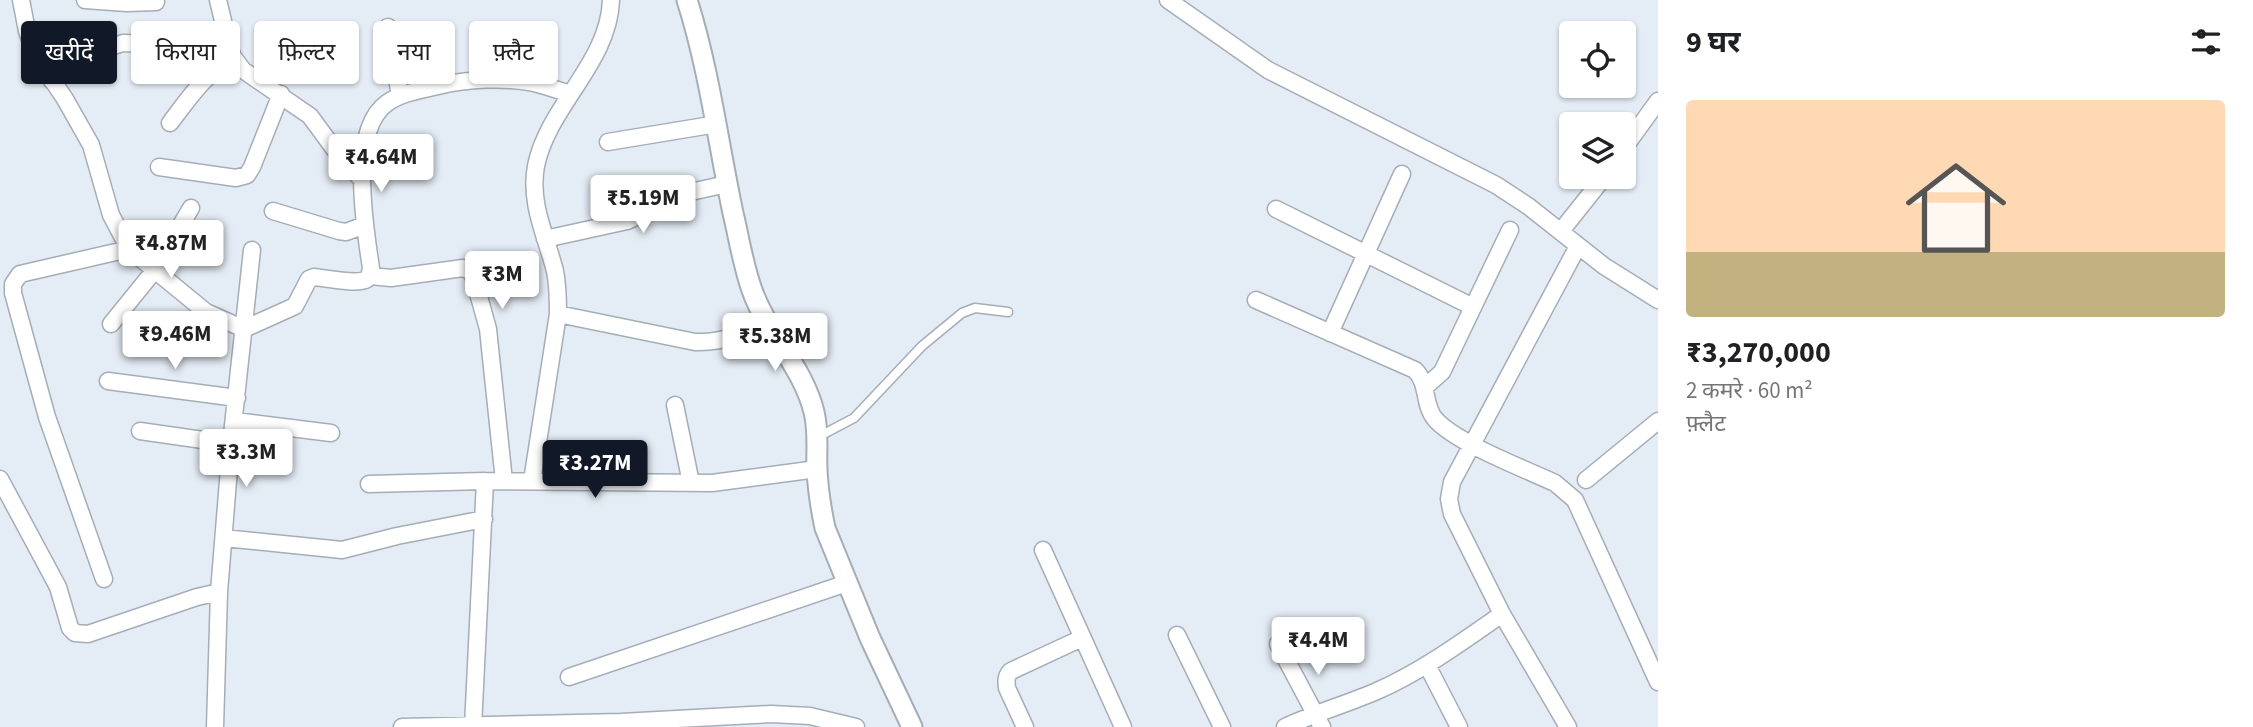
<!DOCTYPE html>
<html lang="hi">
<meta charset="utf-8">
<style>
:root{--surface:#fff;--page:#f2f2f2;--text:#202124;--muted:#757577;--line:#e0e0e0;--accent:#111827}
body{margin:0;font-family:"Source Sans 3","Noto Sans Devanagari",sans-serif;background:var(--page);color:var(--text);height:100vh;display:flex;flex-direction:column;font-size:26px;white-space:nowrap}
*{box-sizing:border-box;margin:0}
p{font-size:23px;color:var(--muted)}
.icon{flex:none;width:38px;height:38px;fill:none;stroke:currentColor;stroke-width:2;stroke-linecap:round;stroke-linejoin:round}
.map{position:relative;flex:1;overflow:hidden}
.panel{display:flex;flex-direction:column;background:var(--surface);width:595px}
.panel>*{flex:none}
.banner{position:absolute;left:21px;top:21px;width:665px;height:63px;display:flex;gap:14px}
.buttons{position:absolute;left:1559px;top:21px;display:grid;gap:14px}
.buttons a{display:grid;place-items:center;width:77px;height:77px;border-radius:7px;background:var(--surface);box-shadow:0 2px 5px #0004;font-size:35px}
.price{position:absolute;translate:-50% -60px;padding:0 16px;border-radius:7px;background:#fff;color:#222;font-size:23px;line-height:46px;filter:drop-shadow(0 2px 4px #0008)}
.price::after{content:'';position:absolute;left:50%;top:42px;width:21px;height:16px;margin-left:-10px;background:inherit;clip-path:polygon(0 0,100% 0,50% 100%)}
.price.on{background:var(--accent);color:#fff}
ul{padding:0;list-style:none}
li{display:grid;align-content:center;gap:14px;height:371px;padding:0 28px}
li+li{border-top:2px solid var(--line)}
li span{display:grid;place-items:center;height:217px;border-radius:7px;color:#555}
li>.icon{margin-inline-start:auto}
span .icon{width:126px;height:126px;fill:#fffc;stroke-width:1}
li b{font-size:30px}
h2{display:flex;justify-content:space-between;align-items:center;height:84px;padding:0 28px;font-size:30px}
.tag{padding:0 24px;border-radius:7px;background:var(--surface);box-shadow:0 2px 5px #0004;font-size:24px;line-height:63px}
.tag.on{background:var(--accent);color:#fff}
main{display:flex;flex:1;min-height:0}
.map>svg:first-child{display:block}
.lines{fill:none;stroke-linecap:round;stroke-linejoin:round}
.service-casing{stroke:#a5adb6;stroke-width:11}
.minor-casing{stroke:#a5adb6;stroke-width:19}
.tertiary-casing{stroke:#a5adb6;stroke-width:23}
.service{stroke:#fff;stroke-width:8}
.minor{stroke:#fff;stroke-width:16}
.tertiary{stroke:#fff;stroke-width:19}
</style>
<main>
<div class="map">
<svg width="1658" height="727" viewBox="0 0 1658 727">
<rect width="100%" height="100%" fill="#e4ecf5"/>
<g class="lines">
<!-- service casing -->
<g class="service-casing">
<path id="service" d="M818,437L854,418L922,346L962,313L975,308L1008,312"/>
</g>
<!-- minor casing -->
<g class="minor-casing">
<path id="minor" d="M21,0L27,31L36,56L65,99L91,145L111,215L129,249L206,312L244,329L295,306L309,279L314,277C325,278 358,285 367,279C370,276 370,273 371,268C365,228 348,131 387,103C401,93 421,90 438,86C467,79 505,77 534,83C546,86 558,90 570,94
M85,0L127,3L156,2
M218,0L229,46L233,57L243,70L310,116L335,150L361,179
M1168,0L1268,70L1496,185L1528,206L1604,266L1658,300
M388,27L400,96
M52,81L98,51L123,43L229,46
M170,123C189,98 206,73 233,57
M608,142L717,124
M1624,148L1658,101
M159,167L236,178L247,175L252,167L281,94
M1276,209L1473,307
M273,211L339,231L346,232L365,225
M1561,231L1604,177
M545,239L627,221C641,216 650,205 663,198L727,184
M370,276L391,278L463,268L470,271L473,275L488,329L504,481
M1256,300L1415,370C1429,384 1423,405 1435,419C1456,443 1525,469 1555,483L1575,500L1658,682
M558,314L695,342C721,343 745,333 770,326
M111,324L154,271L191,208
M1330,333L1402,174
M108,381L237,398
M1425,387L1442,372L1510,230
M675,405L691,483
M235,421L331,433
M140,431L231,444
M0,479L58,587L70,628L75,633L88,634L197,597L219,592
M1586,480L1658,421
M532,481L558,314C558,300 558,286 555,271C546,236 529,203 536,166C548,106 609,63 611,0
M369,484L485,481L712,483L817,469
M224,538L342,550L397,536L484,519
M1043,550L1123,727
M104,579L47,417L13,293V284L20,274L129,249
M1177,635L1222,727
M1278,644L1322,727
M1427,665L1459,727
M569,677L847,583
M215,727L219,592L231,444L252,250
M402,727L621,722L771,714L810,716L856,727
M473,727L485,481
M1025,727L1007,688C1006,680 1006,676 1011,671L1082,638
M1285,727C1315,713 1347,704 1377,691C1422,671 1462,642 1502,614
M1568,727L1502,614L1452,514L1449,499L1452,482L1578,246"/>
</g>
<!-- tertiary casing -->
<g class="tertiary-casing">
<path id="tertiary" d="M687,0C709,69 718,142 733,213C739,238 743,265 752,290C767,333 803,367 814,412C819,432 816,451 817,470C818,490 821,509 825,528L870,638L912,727"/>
</g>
<!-- service -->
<use href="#service" class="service"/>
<!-- minor -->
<use href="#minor" class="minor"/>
<!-- tertiary -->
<use href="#tertiary" class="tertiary"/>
</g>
</svg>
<div class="buttons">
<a><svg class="icon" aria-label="locate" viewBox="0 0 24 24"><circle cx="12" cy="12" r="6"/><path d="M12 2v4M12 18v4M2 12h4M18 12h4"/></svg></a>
<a><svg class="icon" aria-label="layers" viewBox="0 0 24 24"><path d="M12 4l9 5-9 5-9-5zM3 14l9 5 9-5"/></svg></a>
</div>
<b class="price" style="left:381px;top:194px">₹4.64M</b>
<b class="price" style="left:643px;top:235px">₹5.19M</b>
<b class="price" style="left:171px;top:280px">₹4.87M</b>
<b class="price" style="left:502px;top:311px">₹3M</b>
<b class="price" style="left:175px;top:371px">₹9.46M</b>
<b class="price" style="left:775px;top:373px">₹5.38M</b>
<b class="price" style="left:246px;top:489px">₹3.3M</b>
<b class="price on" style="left:595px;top:500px">₹3.27M</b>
<b class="price" style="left:1318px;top:677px">₹4.4M</b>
<div class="banner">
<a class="tag on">खरीदें</a>
<a class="tag">किराया</a>
<a class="tag">फ़िल्टर</a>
<a class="tag">नया</a>
<a class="tag">फ़्लैट</a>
</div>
</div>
<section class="panel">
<h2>9 घर<svg class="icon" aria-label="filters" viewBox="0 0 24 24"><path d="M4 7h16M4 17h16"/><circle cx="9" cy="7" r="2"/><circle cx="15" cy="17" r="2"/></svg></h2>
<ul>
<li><span style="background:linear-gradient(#ffd9b3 70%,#c2b280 0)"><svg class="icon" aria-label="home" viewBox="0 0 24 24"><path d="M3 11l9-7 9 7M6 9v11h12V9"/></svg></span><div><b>₹3,270,000</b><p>2 कमरे · 60 m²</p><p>फ़्लैट</p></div></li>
</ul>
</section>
</main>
